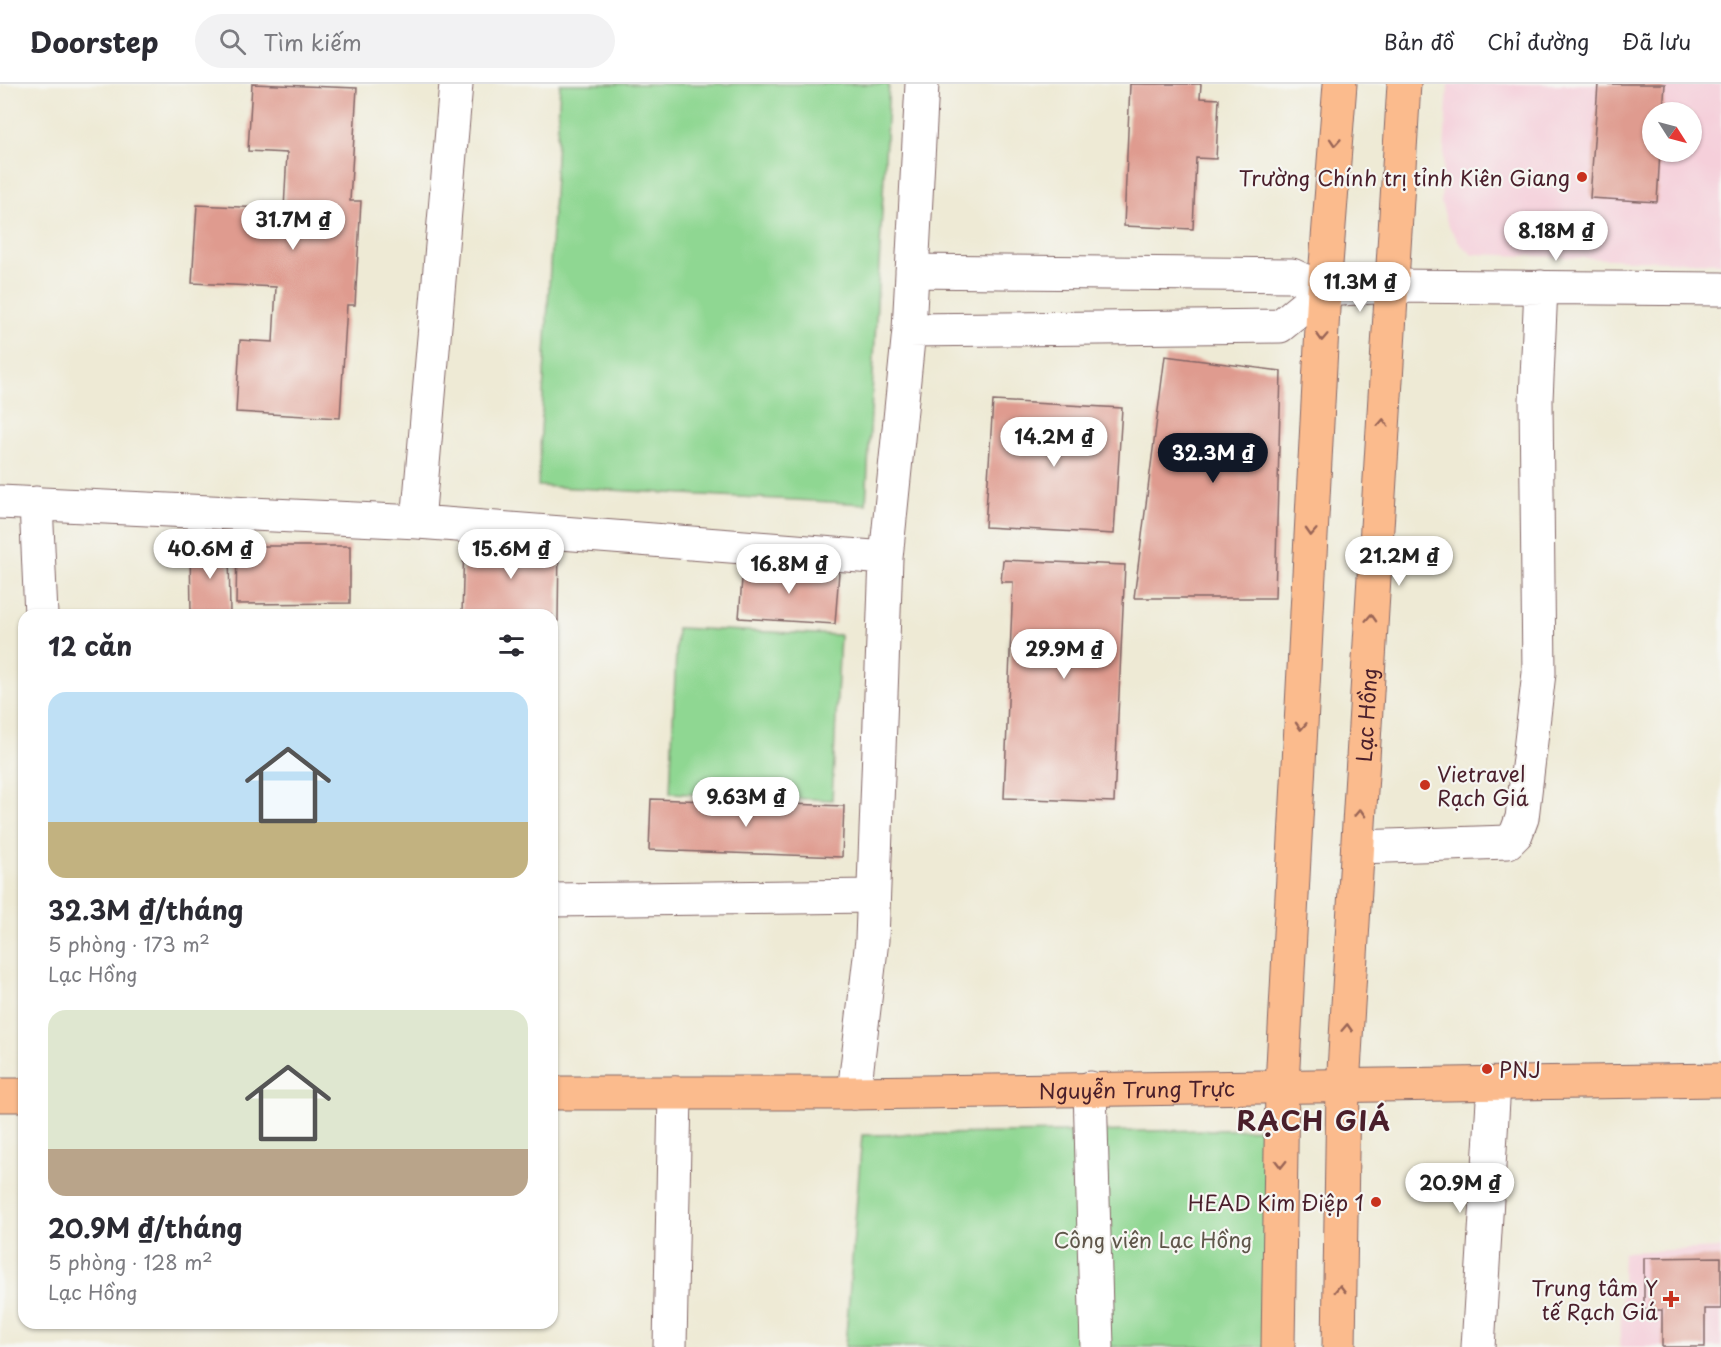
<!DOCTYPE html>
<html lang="vi">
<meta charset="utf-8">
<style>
:root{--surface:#fff;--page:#f2f2f3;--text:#2b2b33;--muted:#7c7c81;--line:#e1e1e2;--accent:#111827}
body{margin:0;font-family:"Playpen Sans",sans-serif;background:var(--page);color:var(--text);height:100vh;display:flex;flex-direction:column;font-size:22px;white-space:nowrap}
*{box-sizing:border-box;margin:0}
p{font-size:20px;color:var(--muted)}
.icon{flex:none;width:33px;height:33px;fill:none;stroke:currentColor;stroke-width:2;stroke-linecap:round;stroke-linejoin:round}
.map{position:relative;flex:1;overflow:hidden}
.side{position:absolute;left:18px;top:525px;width:540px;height:720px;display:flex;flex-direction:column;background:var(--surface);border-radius:18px;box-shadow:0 2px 4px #0004}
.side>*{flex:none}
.needle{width:39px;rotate:126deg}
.controls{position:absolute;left:1642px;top:18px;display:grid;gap:12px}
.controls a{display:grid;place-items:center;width:60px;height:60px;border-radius:50%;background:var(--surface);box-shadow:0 2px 4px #0004;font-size:30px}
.price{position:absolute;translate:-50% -51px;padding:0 14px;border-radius:21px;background:#fff;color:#222;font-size:20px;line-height:39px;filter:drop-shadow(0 2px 3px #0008)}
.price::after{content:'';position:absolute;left:50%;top:36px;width:18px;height:14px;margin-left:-9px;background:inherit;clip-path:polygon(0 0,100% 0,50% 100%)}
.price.on{background:var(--accent);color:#fff}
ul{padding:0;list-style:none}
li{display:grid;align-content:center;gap:12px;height:318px;padding:0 30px}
li span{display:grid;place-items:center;height:186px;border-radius:18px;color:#555}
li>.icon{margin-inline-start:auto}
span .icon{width:108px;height:108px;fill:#fffc;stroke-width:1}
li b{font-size:26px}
h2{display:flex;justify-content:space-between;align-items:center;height:72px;padding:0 30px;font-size:26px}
header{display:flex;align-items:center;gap:36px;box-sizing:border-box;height:84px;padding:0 30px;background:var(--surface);border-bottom:2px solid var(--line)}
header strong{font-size:28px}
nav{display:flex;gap:33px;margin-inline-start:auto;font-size:21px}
.search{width:420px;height:54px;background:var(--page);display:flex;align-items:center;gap:15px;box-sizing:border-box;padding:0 21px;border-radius:33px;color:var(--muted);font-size:22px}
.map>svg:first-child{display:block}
.built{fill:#f5cfda;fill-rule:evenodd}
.green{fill:#8fd792;stroke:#6c7b5e;stroke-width:1.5}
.building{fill:#df9b8f}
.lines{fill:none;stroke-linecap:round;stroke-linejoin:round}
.minor-casing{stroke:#836666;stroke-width:35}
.major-casing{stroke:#836666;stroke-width:35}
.minor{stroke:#fff;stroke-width:33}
.major{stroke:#fbbb8d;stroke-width:33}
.oneway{stroke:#9a6557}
.poi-dot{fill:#c8321e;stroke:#f6f6f2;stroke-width:2}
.labels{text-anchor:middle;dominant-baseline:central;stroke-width:4.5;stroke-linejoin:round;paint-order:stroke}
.poi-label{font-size:21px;fill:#4a1f2b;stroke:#f6f6f2;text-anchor:end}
.street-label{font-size:21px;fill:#4a1f2b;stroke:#f6f6f2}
.park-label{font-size:21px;fill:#5f564a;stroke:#f6f6f2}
.district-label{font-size:27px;font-weight:bold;letter-spacing:1.5px;fill:#4a1f2b;stroke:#f6f6f2}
</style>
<header>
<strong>Doorstep</strong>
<div class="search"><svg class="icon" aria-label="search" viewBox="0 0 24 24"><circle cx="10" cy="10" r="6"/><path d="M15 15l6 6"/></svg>Tìm kiếm</div>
<nav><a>Bản đồ</a><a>Chỉ đường</a><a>Đã lưu</a></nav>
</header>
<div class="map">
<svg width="1721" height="1263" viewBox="0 0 1721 1263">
<rect width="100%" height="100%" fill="#f6f6f2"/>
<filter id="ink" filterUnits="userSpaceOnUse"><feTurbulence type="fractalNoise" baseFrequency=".0167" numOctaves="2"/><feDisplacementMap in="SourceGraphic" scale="12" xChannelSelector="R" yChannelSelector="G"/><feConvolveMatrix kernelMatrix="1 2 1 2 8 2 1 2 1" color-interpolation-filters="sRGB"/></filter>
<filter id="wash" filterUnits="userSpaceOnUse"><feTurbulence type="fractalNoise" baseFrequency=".008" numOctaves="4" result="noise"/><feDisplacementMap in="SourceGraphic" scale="24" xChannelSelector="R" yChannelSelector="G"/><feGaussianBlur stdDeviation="1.35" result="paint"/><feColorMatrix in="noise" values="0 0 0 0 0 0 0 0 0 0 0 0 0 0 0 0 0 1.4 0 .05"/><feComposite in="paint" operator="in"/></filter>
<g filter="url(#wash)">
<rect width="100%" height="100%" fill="#eeead5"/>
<!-- built -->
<path class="built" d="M1448,0H1721V179L1472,170L1461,161L1448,141L1441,119ZM1653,28H1692V68H1653Z
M1721,1164V1263H1620L1623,1168Z"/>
<!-- green -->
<path class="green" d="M560,0H889L866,420L538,402Z
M677,544L840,551L832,716L670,709Z
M1281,1045L1278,1263H845L862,1051Z"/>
<g id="blocks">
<!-- building -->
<path class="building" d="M252,0L357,4L350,117H361L355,221H347L340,334L236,328L240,256L273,258L276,203L192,199L197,121L284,125L287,69L248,67Z
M1130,0H1201L1200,14L1219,15L1216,75L1196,74L1193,145L1124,142Z
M1598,0H1665L1663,28H1653V68H1660L1657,118L1590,114Z
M1165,272L1281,287L1275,514H1134Z
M993,317L1122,324L1114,450L985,443Z
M464,460H559L558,537H552V531H462Z
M190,462H229L230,531H191Z
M237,462H350V519L236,520Z
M1003,476L1125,481L1114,718L1004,714L1013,498H1001Z
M743,482L839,488L835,540L739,534Z
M651,715L844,722L842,773L649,766Z
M1721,1173V1225H1705V1263H1662V1226H1644V1174Z"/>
</g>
</g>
<g filter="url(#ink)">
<use href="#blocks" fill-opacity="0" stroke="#836666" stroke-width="1.5"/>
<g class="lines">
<!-- minor casing -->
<g class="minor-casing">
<path id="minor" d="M912,187L1292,191L1324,206L1391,202L1721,205
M909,246L1280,242L1324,206
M0,418L418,438L886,474
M36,419L41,531
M418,438L456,0
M1358,763L1508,758L1516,750L1522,734L1539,589L1536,316L1541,203
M552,816L873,812
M1090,1004L1097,1263
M854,1009L872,856L886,474L909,246L922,0
M670,1263L675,1009
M1478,1263L1494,1000"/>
</g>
<!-- major casing -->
<g class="major-casing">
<g id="major">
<path id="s1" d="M552,1009H854L1721,996"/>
<path d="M0,1011H24"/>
<path d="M1278,1263L1282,1001L1324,206L1340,0"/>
<path id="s2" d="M1339,1263L1343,1003L1404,0"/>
</g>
</g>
<!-- minor -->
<use href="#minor" class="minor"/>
<!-- major -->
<use href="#major" class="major"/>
</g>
<!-- one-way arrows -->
<defs><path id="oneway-chevron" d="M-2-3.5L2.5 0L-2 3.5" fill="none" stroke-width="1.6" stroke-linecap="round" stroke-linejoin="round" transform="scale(1.5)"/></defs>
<g class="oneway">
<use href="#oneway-chevron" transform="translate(1335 58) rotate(94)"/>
<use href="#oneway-chevron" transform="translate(1322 253) rotate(93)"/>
<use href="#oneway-chevron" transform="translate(1383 339) rotate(-87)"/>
<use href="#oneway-chevron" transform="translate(1311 448) rotate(93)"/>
<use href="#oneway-chevron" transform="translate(1371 534) rotate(-87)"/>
<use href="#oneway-chevron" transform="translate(1301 642) rotate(93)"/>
<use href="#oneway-chevron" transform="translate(1360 729) rotate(-87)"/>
<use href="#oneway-chevron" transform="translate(1347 944) rotate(-87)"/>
<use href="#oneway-chevron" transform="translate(1281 1080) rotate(91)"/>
<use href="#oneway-chevron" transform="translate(1340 1205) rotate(-89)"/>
</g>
</g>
<!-- markers -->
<g class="poi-dot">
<circle cx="1582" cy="93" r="6"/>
<circle cx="1425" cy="701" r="6"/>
<circle cx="1487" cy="985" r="6"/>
<circle cx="1376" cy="1118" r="6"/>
<path d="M1668 1206h6v6h6v6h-6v6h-6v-6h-6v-6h6z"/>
</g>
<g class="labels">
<!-- poi labels -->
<g class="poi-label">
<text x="1570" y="93">Trường Chính trị tỉnh Kiên Giang</text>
<text x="1437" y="689" text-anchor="start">Vietravel<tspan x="1437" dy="24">Rạch Giá</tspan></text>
<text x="1499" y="985" text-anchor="start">PNJ</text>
<text x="1364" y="1118">HEAD Kim Điệp 1</text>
<text x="1658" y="1203">Trung tâm Y<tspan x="1658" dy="24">tế Rạch Giá</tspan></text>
</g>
<!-- street labels -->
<g class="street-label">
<text stroke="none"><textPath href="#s2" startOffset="633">Lạc Hồng</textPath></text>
<text stroke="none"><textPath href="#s1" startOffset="585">Nguyễn Trung Trực</textPath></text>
</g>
<!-- park labels -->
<g class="park-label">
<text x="1153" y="1155">Công viên Lạc Hồng</text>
</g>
<!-- district labels -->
<g class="district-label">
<text x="1314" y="1035">RẠCH GIÁ</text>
</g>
</g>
</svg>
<div class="controls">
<a><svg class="needle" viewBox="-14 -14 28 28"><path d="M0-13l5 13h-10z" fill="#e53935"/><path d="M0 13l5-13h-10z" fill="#7c7c81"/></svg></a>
</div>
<b class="price" style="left:293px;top:167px">31.7M ₫</b>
<b class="price" style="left:1556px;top:178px">8.18M ₫</b>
<b class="price" style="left:1360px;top:229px">11.3M ₫</b>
<b class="price" style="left:1054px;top:384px">14.2M ₫</b>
<b class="price on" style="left:1213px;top:400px">32.3M ₫</b>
<b class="price" style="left:210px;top:496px">40.6M ₫</b>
<b class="price" style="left:511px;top:496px">15.6M ₫</b>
<b class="price" style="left:1399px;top:503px">21.2M ₫</b>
<b class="price" style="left:789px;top:511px">16.8M ₫</b>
<b class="price" style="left:1064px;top:596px">29.9M ₫</b>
<b class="price" style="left:746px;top:744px">9.63M ₫</b>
<b class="price" style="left:1460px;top:1130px">20.9M ₫</b>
<section class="side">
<h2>12 căn<svg class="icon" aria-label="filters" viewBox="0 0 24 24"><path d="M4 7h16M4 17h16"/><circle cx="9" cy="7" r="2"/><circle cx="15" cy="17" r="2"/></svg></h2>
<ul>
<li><span style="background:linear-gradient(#bfe0f5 70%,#c2b280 0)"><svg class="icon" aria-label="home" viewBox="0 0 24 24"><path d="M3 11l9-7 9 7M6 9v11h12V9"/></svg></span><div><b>32.3M ₫/tháng</b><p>5 phòng · 173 m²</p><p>Lạc Hồng</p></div></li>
<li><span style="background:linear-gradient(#dfe7d0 75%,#b9a48a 0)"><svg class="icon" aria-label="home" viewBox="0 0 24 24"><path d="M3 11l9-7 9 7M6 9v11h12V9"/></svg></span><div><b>20.9M ₫/tháng</b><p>5 phòng · 128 m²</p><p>Lạc Hồng</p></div></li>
</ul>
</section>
</div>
